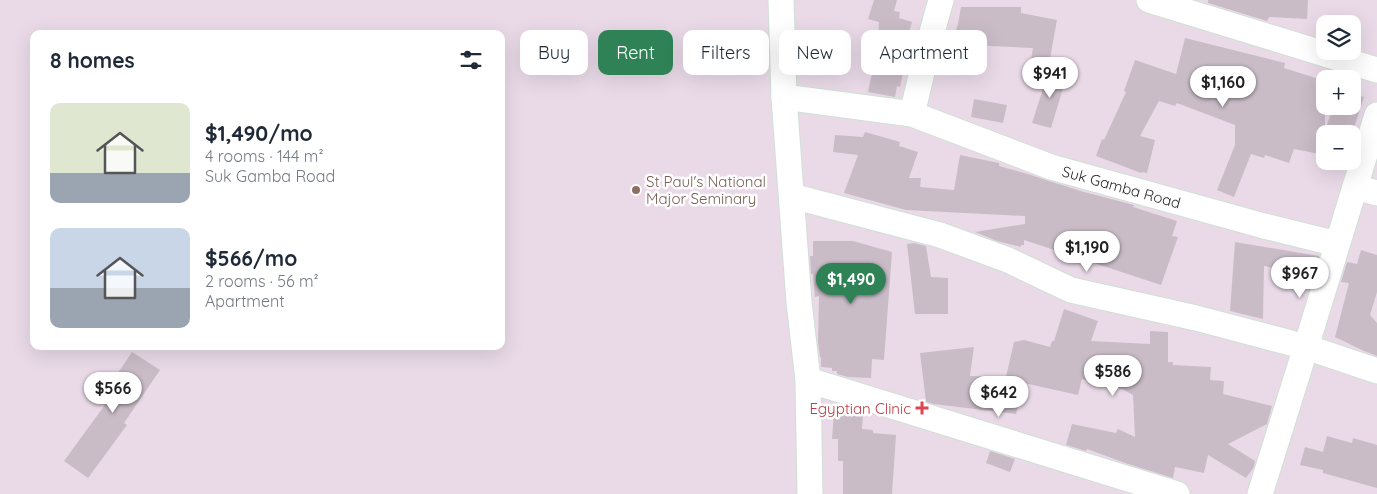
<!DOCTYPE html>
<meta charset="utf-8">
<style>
:root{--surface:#fff;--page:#f6f6f7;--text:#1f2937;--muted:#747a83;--accent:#2f8256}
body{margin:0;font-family:Quicksand,sans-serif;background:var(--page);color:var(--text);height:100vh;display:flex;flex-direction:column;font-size:19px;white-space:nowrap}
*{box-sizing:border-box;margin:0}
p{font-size:16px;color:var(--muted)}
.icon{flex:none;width:28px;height:28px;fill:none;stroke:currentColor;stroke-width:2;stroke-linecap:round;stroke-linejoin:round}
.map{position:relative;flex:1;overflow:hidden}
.sheet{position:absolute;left:30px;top:30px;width:475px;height:320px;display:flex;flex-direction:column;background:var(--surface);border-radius:10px;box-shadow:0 5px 20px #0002}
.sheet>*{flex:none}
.guide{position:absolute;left:520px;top:30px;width:475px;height:45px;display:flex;gap:10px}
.buttons{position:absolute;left:1316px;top:15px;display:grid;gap:10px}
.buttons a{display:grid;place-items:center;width:45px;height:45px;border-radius:10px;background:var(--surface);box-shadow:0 5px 20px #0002;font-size:25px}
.price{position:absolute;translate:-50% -42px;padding:0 11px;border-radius:18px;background:#fff;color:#222;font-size:16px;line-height:32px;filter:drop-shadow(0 1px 2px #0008)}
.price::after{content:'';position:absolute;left:50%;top:30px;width:15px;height:11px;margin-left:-8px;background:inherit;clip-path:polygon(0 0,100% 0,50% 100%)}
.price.selected{background:var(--accent);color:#fff}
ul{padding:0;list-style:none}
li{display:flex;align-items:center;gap:15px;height:125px;padding:0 20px}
li span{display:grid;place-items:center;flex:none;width:140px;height:100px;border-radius:10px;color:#555}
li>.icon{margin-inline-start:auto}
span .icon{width:60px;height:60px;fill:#fffc;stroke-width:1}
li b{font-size:21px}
h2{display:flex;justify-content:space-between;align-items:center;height:60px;padding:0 20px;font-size:21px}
.tag{padding:0 18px;border-radius:10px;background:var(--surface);box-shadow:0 5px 20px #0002;font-size:18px;line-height:45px}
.tag.selected{background:var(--accent);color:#fff}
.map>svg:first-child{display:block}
.building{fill:#c9bcc7}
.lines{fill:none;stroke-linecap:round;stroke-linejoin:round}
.minor-casing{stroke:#cfe0d5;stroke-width:27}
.minor{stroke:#fff;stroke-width:25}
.education-dot{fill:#8d6e63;stroke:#fff;stroke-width:2}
.health-dot{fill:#e0444e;stroke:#fff;stroke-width:2}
.labels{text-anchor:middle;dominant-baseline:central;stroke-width:5;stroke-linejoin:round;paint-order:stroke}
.education-label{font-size:15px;fill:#785e54;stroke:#fff;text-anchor:start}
.street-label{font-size:15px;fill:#282828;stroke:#fff}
.health-label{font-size:15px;fill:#be3a42;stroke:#fff;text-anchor:end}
</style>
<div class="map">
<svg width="1377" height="494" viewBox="0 0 1377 494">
<rect width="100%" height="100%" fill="#eadae8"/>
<!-- building -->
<path class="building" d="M874,0H897L894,11L900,12L899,18L912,22L899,67L904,68L900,87L897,86L895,97L868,92L878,46L879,22L868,19Z
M1208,0H1308L1307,19L1269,17L1267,21L1208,3Z
M961,7H1021V13L1057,20L1049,64L1031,60L1033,48L989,46L979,44L980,42L955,33L958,24Z
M1185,38L1285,63L1284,68L1322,80L1320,85L1325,86V155L1294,149L1289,163L1265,155L1264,158L1251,154L1234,197L1217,190L1235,145V125L1177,103L1175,106L1159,101L1140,136L1155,140L1147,173L1142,172L1141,173L1096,156L1102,139L1104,140L1126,92L1124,91L1135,60L1176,74Z
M1049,70L1067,75L1051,128L1032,123Z
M1352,93L1364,97L1352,134H1347L1326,127L1334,106H1352Z
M974,99L1007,105L1003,123L971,117Z
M865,132L900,142L899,146L918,152L909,178H921L920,187L954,190L960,155L999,163V166L1028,174L1046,180L1084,192L1134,205L1133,207L1177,221L1172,236L1178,237L1161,285L1024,240V245H1021V247L997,241L975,232L1025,224V216L906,210L844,193L858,155L833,152L835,135L863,137Z
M813,241H853L892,252L884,360L872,359L871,378L848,377L837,374V371H832V368L821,367V357H820L818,342L819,296L815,297L813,274H811L810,256H813Z
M1235,242L1319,256L1313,276L1264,266L1263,319L1230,311Z
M914,243L926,246L931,277L948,278V314H915L907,244Z
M1361,250L1377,255V292L1370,315L1377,323V356L1364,351L1335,337L1349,283L1341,282L1347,262L1357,264Z
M1064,309L1098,321L1091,341L1150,344V331L1168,332V362H1173V365L1211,367L1210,380L1224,381L1223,394L1272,406L1267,424L1228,444L1255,461L1254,467L1246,478L1208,455L1204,473L1175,467L1173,478L1128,464L1087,449L1086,451L1066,445L1072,424L1116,433L1118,429L1135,437L1133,395L1122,389L1082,379L1078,395L1024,383L1016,414L934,404L926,402L920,353L974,347L970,376L1006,377L1014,342L1024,340L1050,347L1052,341H1054Z
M132,352L160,370L124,423L127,425L88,478L64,461L110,398L104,394Z
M834,411L863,414L862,429L873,430V433L896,435L892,494H843V461H838V439H832Z
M1327,436L1352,443L1353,438L1377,445V488L1323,473V470L1300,465L1305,447L1323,452Z
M990,451L1015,459L1010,472L986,463Z"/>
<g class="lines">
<!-- minor casing -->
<g class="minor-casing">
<g id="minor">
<path d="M781,0L784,97L799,302L808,380L810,494"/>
<path d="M1149,0L1377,70"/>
<path id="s1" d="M784,97L912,114L1051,167L1264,226L1337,244"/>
<path d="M912,114L929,43L941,0"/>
<path d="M1355,187L1377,193"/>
<path d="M792,196L940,235L1008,260L1071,290L1196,318L1306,347L1377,371"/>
<path d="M808,380L1177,494"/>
<path d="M1260,494L1306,347L1377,115"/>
</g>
</g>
<!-- minor -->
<use href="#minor" class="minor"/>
</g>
<!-- markers -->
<circle class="education-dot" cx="636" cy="190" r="5"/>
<path class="health-dot" d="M919.5 400.5h5v5h5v5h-5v5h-5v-5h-5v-5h5z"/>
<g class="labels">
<!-- education labels -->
<g class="education-label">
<text x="646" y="181">St Paul's National<tspan x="646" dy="17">Major Seminary</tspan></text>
</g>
<!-- street labels -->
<g class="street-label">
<text stroke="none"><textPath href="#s1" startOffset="351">Suk Gamba Road</textPath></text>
</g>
<!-- health labels -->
<g class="health-label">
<text x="911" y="408">Egyptian Clinic</text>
</g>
</g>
</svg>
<div class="buttons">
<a><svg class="icon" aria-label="layers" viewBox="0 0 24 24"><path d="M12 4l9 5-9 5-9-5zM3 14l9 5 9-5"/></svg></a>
<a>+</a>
<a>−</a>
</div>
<b class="price" style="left:1050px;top:99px">$941</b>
<b class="price" style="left:1223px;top:108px">$1,160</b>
<b class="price" style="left:1087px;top:273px">$1,190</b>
<b class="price" style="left:1300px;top:299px">$967</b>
<b class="price selected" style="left:851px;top:305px">$1,490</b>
<b class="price" style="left:1113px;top:397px">$586</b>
<b class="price" style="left:113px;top:414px">$566</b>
<b class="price" style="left:999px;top:418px">$642</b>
<div class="guide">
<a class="tag">Buy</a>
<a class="tag selected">Rent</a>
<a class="tag">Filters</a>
<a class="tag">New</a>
<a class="tag">Apartment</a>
</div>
<section class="sheet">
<h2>8 homes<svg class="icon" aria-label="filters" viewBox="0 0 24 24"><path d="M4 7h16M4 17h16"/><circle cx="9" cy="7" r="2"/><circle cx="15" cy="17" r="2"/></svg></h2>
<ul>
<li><span style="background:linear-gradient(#dfe7d0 70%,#9aa5b1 0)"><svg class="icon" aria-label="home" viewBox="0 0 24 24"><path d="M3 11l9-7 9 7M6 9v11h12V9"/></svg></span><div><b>$1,490/mo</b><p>4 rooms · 144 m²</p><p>Suk Gamba Road</p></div></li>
<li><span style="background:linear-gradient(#c9d6e8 60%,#9aa5b1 0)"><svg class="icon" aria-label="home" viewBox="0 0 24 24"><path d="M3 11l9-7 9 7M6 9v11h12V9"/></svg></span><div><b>$566/mo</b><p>2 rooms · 56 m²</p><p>Apartment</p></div></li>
</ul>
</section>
</div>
